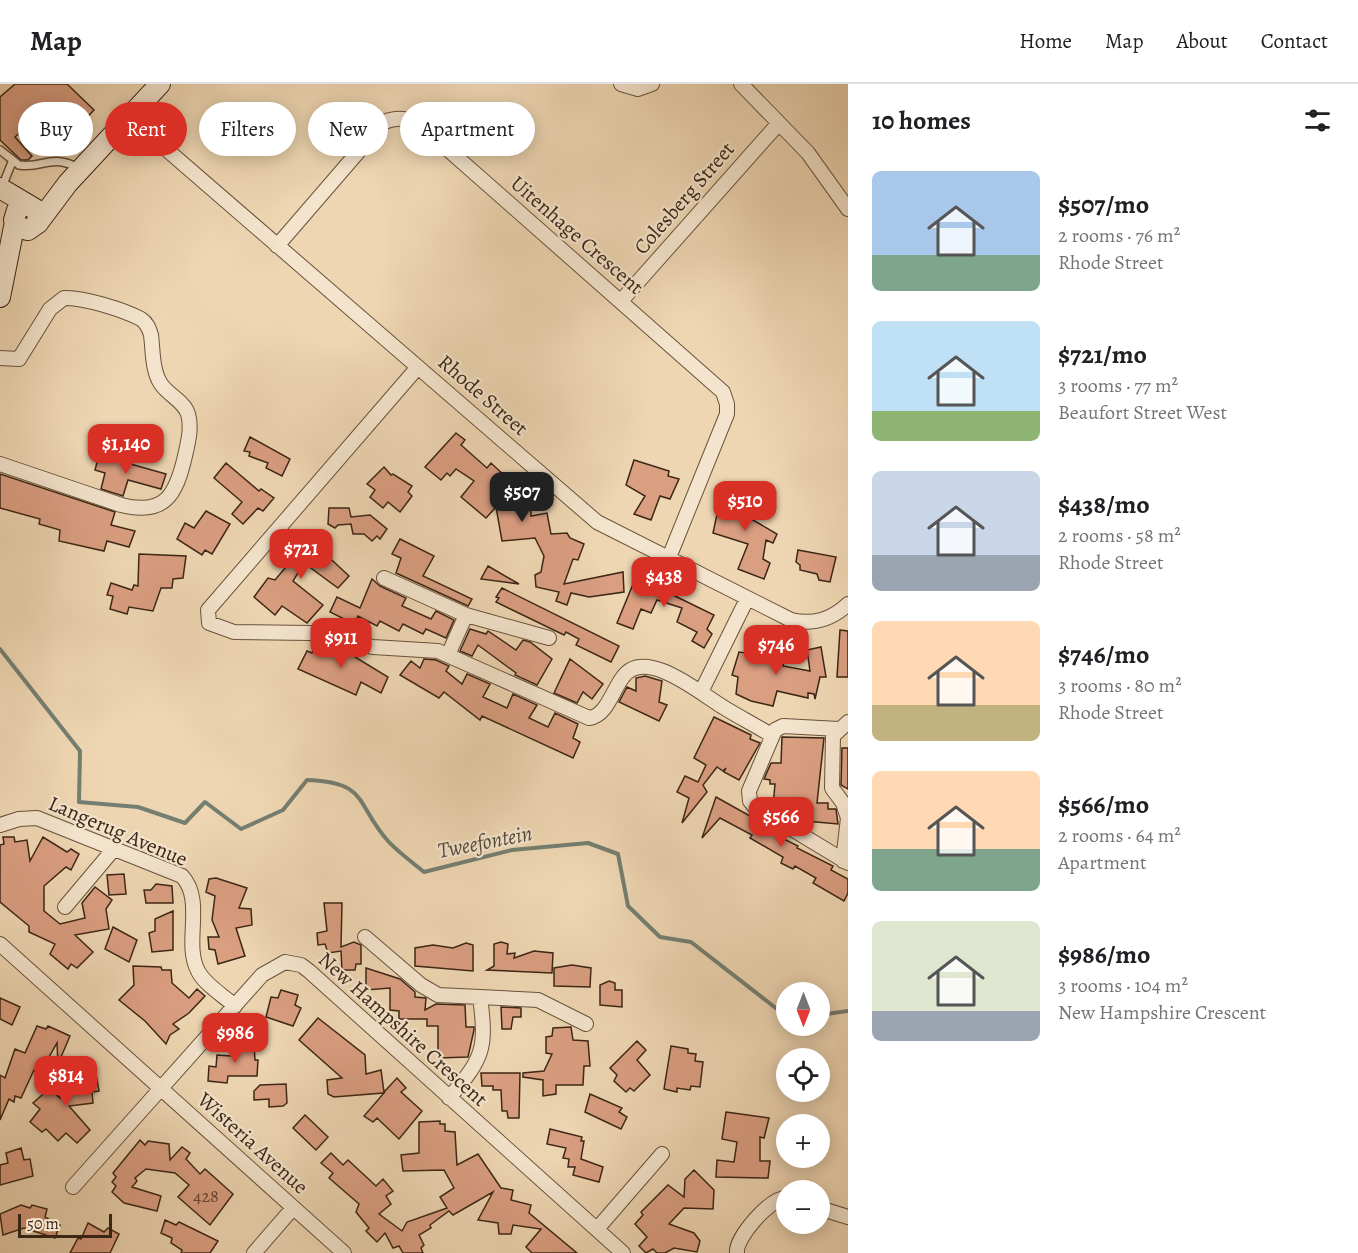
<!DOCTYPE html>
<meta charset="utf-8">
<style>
:root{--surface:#fff;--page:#f2f2f2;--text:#202124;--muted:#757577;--line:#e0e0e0;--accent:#d93025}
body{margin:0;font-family:Alegreya,serif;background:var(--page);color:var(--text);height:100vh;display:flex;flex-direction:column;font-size:22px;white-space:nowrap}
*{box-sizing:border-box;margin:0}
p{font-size:20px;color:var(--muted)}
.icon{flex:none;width:33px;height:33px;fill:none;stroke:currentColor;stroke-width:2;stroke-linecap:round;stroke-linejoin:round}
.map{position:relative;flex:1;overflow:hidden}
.side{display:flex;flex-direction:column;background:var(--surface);width:510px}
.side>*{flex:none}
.top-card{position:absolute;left:18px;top:18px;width:570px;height:54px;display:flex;gap:12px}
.needle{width:39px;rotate:180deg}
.buttons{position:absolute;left:776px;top:898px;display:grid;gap:12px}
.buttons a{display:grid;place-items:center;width:54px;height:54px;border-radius:50%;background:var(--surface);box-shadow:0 3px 15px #0003;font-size:30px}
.scale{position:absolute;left:18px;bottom:15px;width:94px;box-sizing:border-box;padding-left:6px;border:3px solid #3c2615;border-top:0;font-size:16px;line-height:21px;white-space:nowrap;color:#3c2615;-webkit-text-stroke:4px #f4e4cd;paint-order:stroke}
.price{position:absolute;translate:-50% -51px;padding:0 14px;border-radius:12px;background:var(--accent);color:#fff;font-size:20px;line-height:39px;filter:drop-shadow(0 2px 3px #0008)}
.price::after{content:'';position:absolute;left:50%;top:36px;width:18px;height:14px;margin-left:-9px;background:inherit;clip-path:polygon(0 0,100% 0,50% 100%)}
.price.current{background:#222;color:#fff}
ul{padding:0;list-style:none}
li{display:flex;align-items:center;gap:18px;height:150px;padding:0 24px}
li span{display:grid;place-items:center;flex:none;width:168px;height:120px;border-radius:9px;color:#555}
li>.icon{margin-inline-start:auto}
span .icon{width:72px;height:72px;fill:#fffc;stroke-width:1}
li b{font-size:26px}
h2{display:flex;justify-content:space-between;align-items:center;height:72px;padding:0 24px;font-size:26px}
.pill{padding:0 21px;border-radius:27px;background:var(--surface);box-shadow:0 3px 15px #0003;font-size:21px;line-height:54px}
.pill.current{background:var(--accent);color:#fff}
header{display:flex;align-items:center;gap:36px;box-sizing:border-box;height:84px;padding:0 30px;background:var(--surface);border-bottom:2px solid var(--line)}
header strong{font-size:28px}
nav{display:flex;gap:33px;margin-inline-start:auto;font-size:21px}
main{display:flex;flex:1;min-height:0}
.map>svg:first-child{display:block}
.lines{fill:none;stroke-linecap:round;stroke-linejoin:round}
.stream{stroke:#747e71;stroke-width:4}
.building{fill:#da9e81;stroke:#3c2615;stroke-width:1.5}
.lane-casing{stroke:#68523c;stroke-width:10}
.street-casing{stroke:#68523c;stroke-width:16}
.secondary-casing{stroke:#3c2615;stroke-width:22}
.lane{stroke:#f4e4cd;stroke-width:7}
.street{stroke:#f4e4cd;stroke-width:14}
.secondary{stroke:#f4e4cd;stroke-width:20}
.labels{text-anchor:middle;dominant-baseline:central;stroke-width:4.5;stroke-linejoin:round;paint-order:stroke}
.number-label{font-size:18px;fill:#644430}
.street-label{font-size:21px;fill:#3c2615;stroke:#f4e4cd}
.water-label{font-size:22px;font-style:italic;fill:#534b3b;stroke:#f4e4cd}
</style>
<header>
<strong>Map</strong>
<nav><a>Home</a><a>Map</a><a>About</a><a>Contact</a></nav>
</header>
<main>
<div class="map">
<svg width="848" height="1169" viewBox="0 0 848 1169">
<rect width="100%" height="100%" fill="#eed6b2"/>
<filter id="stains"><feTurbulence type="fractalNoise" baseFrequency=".00333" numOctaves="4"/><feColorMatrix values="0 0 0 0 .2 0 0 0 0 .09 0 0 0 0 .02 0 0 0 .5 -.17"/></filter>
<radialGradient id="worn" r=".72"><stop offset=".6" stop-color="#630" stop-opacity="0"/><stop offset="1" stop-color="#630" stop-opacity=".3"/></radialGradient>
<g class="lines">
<!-- stream -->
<path class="stream" d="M0,565L80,667L79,718L138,723L185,739L205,718L241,745L283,726L307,696C369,698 355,720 388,757C398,768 412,778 424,788L512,766L588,759L618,770L628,822L660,853L691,858L786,932
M819,931L848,927"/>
</g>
<!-- building -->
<path class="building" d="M15,0H67L94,26L74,47L49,22L15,53L32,72L28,76H21L0,56V13Z
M456,349L465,356L461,361L487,384L491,379L506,393L501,399L524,419L531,421V432L547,429L551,450L567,449L570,454L584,460L578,476L573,475L564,500L623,488L624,508L589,513L571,509L567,521L556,517L559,508L536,503L535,491L541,488L544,472L535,454L502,457L496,423L486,434L461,413L474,397L456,385L450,392L447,389L441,396L425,383Z
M250,353L290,375L282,392L266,384L268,379L249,372L250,368L244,367Z
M99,371L166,390L161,405L128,396L123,412L101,405L105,389L95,386Z
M634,376L669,387L668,392L679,395L670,415L660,412L651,436L634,430L645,412L626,401Z
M226,379L259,407L261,405L274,414L263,427L258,424L243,440L232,430L242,418L214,394Z
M384,383L391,391L393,390L412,402L408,408L412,412L400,428L388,418L383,424L370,413L375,406L367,400Z
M0,390L115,428L111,441L135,447L129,463L107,457L104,467L59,457L60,446L39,440L40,435L0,424Z
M722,407L733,410L737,420L765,409L768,417L741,429L777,450L773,459L766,456L763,475L770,479L764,495L738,485L748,460L713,449Z
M329,424H349L351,433L370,431L387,445L380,455L377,452L372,457L364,450H353L351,440L338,441L335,444L328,440Z
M206,427L230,440L212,470L205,466L202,471L177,455L185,439L194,444Z
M312,446L325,458L320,465L349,492L338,504L304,479L293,497L323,521L307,539L282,522L275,531L254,513L268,494L275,496L296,471L291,466L302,453L305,455Z
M400,455L434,472L423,492L472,515L468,522L396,489L401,474L392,470Z
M798,466L836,473L830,498L819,496L817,490L800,486V481L796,478Z
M139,470L186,472L183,494L173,495L172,504H161L153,527L129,523L127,530L110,525L113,512L107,511L111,499L132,506L134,501L138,502Z
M488,482L519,500L481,495Z
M638,488L655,495L652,499L672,507L671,510L714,531L707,545L712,550L704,564L692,557L697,548L677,538L682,524L657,516L651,529L641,525L633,545L617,539Z
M372,495L380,502L406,514L402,522L431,535L436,527L454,536L446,554L426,545L423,550L403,540L399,547L380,537L377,542L358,532L354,540L330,528L337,513L360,524Z
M502,504L619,562L611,578L576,561L579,555L566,548L564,551L496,518L499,514L496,513Z
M470,545L486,550L488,547L516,566L523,556L530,558L552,575L537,601L515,591L516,589L478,561L472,572L460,567Z
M840,546L848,547V593H837Z
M316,559L342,565L388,593L381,609L361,598L356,611L298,585L307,567L312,569Z
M755,563L786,569L783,582L810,587L807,566L821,563L826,593H820L815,615L814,610L808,609V614L777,607L773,622L751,617L736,610L738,593L732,591L739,568L753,570Z
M424,575L436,576L449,582L446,587L462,600L467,590L490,600L483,613L507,624L513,610L537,621L529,634L548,643L555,629L578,640L573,654L580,658L573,674L482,632L480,636L444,608L439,614L400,591L411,577L420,584Z
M570,575L603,600L592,615L583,608L577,619L554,609Z
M645,592L662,597L659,618L667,621L659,637L619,618L627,603L636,607V594Z
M714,633L751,651L750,655L760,659L739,696L724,688L726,684L723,687L717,683L703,701L707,708L682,739L689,714L677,708L685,692L698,698L706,681L694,674Z
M782,653L824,654L817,719H828V725H836L838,740L805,737V730H785L773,723L775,700H770V696L764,695L771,679H781Z
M842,664H848V705L841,701Z
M716,713L782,750L780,753L798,762L797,764L833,782L831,786L848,795V809L844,817L813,799L816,794L795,782L793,785L781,779L783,773L750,754L752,751L720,734L702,754Z
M3,753H14L15,758L27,756L30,777L43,753L67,768L71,765L79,770L71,786L66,783L44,802V827L60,840L85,834L82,819L95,803L112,816L106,825L109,845L75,851L93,868L77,884L71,880L68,885L50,870L55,860L29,848V842L0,818V761L4,760Z
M124,790L126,810L109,811L107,791Z
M216,794L247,804L239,824L251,825L252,841L236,844L245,872L218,880L215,866L209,865L208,853H219L212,836L215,812L206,808L209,795Z
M156,800L172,802L173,819H146L144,806H151Z
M324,819H342L341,863L354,858L361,861V880H356L355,886H342L341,867L328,869L325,860L318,861L317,849L327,847Z
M173,827V866L152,868L149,849L155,847V835Z
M113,843L137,856L129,878L105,865Z
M501,858L508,860L507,870L515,869L514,874L534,867L553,869L552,889L487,886L494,882V860Z
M466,859L473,861V887L415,882V864L433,861L453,864Z
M572,881L591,884L590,903L554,902V884Z
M133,882L161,883L162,886H171L172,899L189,914L197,905L205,912L189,929L173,940L179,945L170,951L166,960L145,937L119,916L134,901Z
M366,884L400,895L415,908V913L426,914L425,926L436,920L465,921L466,943H474V946L468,973L438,974V942H427V935H399V927L390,926V904L366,906Z
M609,897L615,899V906H622V923L600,921V901Z
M281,906L298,911L295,921L301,924L293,942L266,933L271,913L278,914Z
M0,914L20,923L12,941L0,935Z
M501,923L521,924V933H513L511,945H502Z
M318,934L365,971L366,990L381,986L384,1008L397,994L406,1004L401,1008L422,1027L399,1055L377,1034L373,1038L364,1032L384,1009L334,1013L328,1010L327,996L342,994L299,956Z
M37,942L46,945L48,942L70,952L58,980L57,959L40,989L34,986L21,1014L15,1012L14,1018L9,1015L0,1036V991L5,994L15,965L25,969Z
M571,943L573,956L588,957L590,982H584L583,1001H556V1010L543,1012V996L523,993V989L544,987L552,970L546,969V953L552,952L553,944Z
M637,957L646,966L637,976L650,991L634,1007L630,1004L626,1008L614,997L617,991L610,984Z
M232,958L254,961L255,976H258L257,992H228L227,999L208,997L209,982L216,983L217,971L231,972Z
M671,962L688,965V969L696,970L695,977L703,978L700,1003L691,1002L690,1006L677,1004V1008L664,1005Z
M92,989L96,990L99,1007L92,1008L93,1019L69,1022L90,1046L77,1059L66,1049L58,1057L46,1045L42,1048L30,1038L40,1025L33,1019L49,1005L60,1014L59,998L52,994Z
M481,989H520L519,1034H508L507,1027H502L501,1006H493V1002H482Z
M286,1000L287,1019L283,1022L269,1023V1015L254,1016V1007L260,1001Z
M590,1010L622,1024L619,1028L627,1033L621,1045L585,1028Z
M726,1028L769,1034L764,1054L760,1053V1077H770L768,1094L716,1093L717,1076L734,1078L737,1058L722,1055Z
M305,1031L328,1053L316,1066L293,1044Z
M440,1037V1040H445V1047L455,1048L457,1081L478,1070L501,1104L513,1106L511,1116L531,1121L529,1129L577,1169H532L526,1163L541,1145L513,1141L511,1150H499L498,1139L478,1136L493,1108L453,1131L449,1127L430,1141L431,1144L419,1151L424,1161L421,1164L423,1169H403L399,1162L393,1164L385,1149L377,1158L366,1147L369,1144L356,1128L359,1120L329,1094L333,1089L321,1079L331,1069L343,1081L348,1076L376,1102L383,1095L393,1107L386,1112L391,1120L379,1130L402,1147L407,1138L447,1124L440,1113L454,1104L444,1086L403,1087L401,1071L419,1069V1038Z
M550,1045L582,1053L581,1057H584L581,1075L603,1083L599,1098L573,1091L575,1083H568L569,1075L563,1074L566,1064L547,1060Z
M140,1056L145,1061L148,1057L169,1060L170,1076L182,1063L190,1069L186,1075L200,1090L205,1085L233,1110L210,1141L178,1113L189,1101L175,1089L146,1085L135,1094L137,1097L132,1103L161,1112L157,1127L124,1119L112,1108L116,1102L112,1098L116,1093L113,1089Z
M21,1064L24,1076L30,1075L33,1092L0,1101V1081L8,1079L6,1069Z
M694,1086L714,1106L713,1125L684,1124L669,1140L694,1149L700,1157L697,1168L674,1164L665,1169H657L653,1165L646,1169L639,1162L647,1153L635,1140L643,1131L641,1128L668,1101L684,1113L685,1095Z
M21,1121L30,1124L32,1121L47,1125L45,1133L60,1141L55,1154L24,1144L3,1151L0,1130Z
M165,1136L176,1141L179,1138L218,1157L210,1169H181L182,1166L171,1159L172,1154L161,1149Z
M88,1139L104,1148L108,1144L119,1150L110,1169H70L78,1154L81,1155Z"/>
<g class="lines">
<!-- lane casing -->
<g class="lane-casing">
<path id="lane" d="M0,66L19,81C44,85 49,69 79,84
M2,103L12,78"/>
</g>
<!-- street casing -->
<g class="street-casing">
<path id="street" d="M621,0L638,5L652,0
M741,0L808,69L848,125
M129,33L597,438L791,536C813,541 831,536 848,520
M277,162L384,38C402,31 412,36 427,47L723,308L727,320V330L668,476
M621,217L779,39
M0,274L19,275L50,225L64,214C83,213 124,226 141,235C147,239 149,244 151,251C153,266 152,287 161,300C168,311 184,317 188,330C192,343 188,359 185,372C176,411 165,432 121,421L0,380
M418,283L208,526L209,539L234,548L311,549L373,563L438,567L589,634C607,632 613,605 623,593C645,562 701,610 723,623C739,633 755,641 771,651
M384,494L466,531L448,571
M466,531L549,554
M702,606L747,515
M839,645L783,642L775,646L749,707L750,717L754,722L848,779
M0,741L19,735L37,734L182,792C205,817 183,859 198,887C205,901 224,912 235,922
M843,777L848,734L843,719L832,704L833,652L848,638
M65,823L113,766
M365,853L421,901L438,911L480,913C487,966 483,974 449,1014
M0,860L344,1169
M480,913L538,916L586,940
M73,1103L262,891L285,878L301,881L309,887L623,1169
M819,1124L848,1133
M597,1145L662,1070
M254,1169L293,1124
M737,1169C735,1154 770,1114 786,1114"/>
</g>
<!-- secondary casing -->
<g class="secondary-casing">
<path id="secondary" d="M0,104L37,126L38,139L28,146L20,144L14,136L17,126L25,121
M38,139L68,99L160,0
M0,213L15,138"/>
</g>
<!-- lane -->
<use href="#lane" class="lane"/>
<!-- street -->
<use href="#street" class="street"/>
<!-- secondary -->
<use href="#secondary" class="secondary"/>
</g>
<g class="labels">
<!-- number labels -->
<g class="number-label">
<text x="206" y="1112">428</text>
</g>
<!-- street labels -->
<g class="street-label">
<text transform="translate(684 114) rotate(-49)">Colesberg Street</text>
<text transform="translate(577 151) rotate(41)">Uitenhage Crescent</text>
<text transform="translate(483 311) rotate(41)">Rhode Street</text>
<text transform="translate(118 747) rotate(23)">Langerug Avenue</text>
<text transform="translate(403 945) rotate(42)">New Hampshire Crescent</text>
<text transform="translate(253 1059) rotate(42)">Wisteria Avenue</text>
</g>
<!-- water labels -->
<g class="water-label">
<text transform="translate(485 758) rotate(-11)">Tweefontein</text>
</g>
</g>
<rect width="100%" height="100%" filter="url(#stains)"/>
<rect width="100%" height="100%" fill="url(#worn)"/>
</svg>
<div class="buttons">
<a><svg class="needle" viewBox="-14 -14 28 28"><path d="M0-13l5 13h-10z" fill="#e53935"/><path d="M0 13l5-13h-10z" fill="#757577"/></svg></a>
<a><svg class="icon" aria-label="locate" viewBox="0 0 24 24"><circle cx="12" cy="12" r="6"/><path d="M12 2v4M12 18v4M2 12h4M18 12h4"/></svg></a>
<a>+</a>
<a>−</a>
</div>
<div class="scale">50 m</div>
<b class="price" style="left:126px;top:391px">$1,140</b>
<b class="price current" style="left:522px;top:439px">$507</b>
<b class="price" style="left:745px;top:448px">$510</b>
<b class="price" style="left:301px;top:496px">$721</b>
<b class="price" style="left:664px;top:524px">$438</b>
<b class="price" style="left:341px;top:585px">$911</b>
<b class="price" style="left:776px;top:592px">$746</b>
<b class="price" style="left:781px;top:764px">$566</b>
<b class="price" style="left:235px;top:980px">$986</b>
<b class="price" style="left:66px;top:1023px">$814</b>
<div class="top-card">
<a class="pill">Buy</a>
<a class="pill current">Rent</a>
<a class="pill">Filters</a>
<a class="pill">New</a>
<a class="pill">Apartment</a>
</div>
</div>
<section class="side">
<h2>10 homes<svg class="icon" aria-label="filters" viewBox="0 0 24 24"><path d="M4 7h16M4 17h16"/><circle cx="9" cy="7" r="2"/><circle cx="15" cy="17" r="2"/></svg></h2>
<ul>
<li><span style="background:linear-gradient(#a9c7e8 70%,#7fa58c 0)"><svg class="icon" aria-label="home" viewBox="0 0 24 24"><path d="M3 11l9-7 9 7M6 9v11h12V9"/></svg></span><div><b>$507/mo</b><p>2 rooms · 76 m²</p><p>Rhode Street</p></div></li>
<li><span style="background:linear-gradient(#bfe0f5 75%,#8fb573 0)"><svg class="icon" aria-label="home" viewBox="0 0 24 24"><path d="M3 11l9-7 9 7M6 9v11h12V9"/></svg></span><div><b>$721/mo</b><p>3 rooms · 77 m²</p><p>Beaufort Street West</p></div></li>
<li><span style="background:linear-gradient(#c9d6e8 70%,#9aa5b1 0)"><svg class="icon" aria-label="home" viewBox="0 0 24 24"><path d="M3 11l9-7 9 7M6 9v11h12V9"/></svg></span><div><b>$438/mo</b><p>2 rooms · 58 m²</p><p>Rhode Street</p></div></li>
<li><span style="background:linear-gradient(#ffd9b3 70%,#c2b280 0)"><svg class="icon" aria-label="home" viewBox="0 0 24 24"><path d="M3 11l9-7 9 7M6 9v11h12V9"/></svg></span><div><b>$746/mo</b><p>3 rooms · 80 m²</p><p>Rhode Street</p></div></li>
<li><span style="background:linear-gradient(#ffd9b3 65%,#7fa58c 0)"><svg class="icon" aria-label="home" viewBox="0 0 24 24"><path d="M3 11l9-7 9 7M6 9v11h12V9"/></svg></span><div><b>$566/mo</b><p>2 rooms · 64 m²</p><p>Apartment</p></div></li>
<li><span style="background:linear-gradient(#dfe7d0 75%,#9aa5b1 0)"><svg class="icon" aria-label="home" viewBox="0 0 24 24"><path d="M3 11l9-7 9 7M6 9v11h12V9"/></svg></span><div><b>$986/mo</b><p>3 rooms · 104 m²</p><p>New Hampshire Crescent</p></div></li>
</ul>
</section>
</main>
